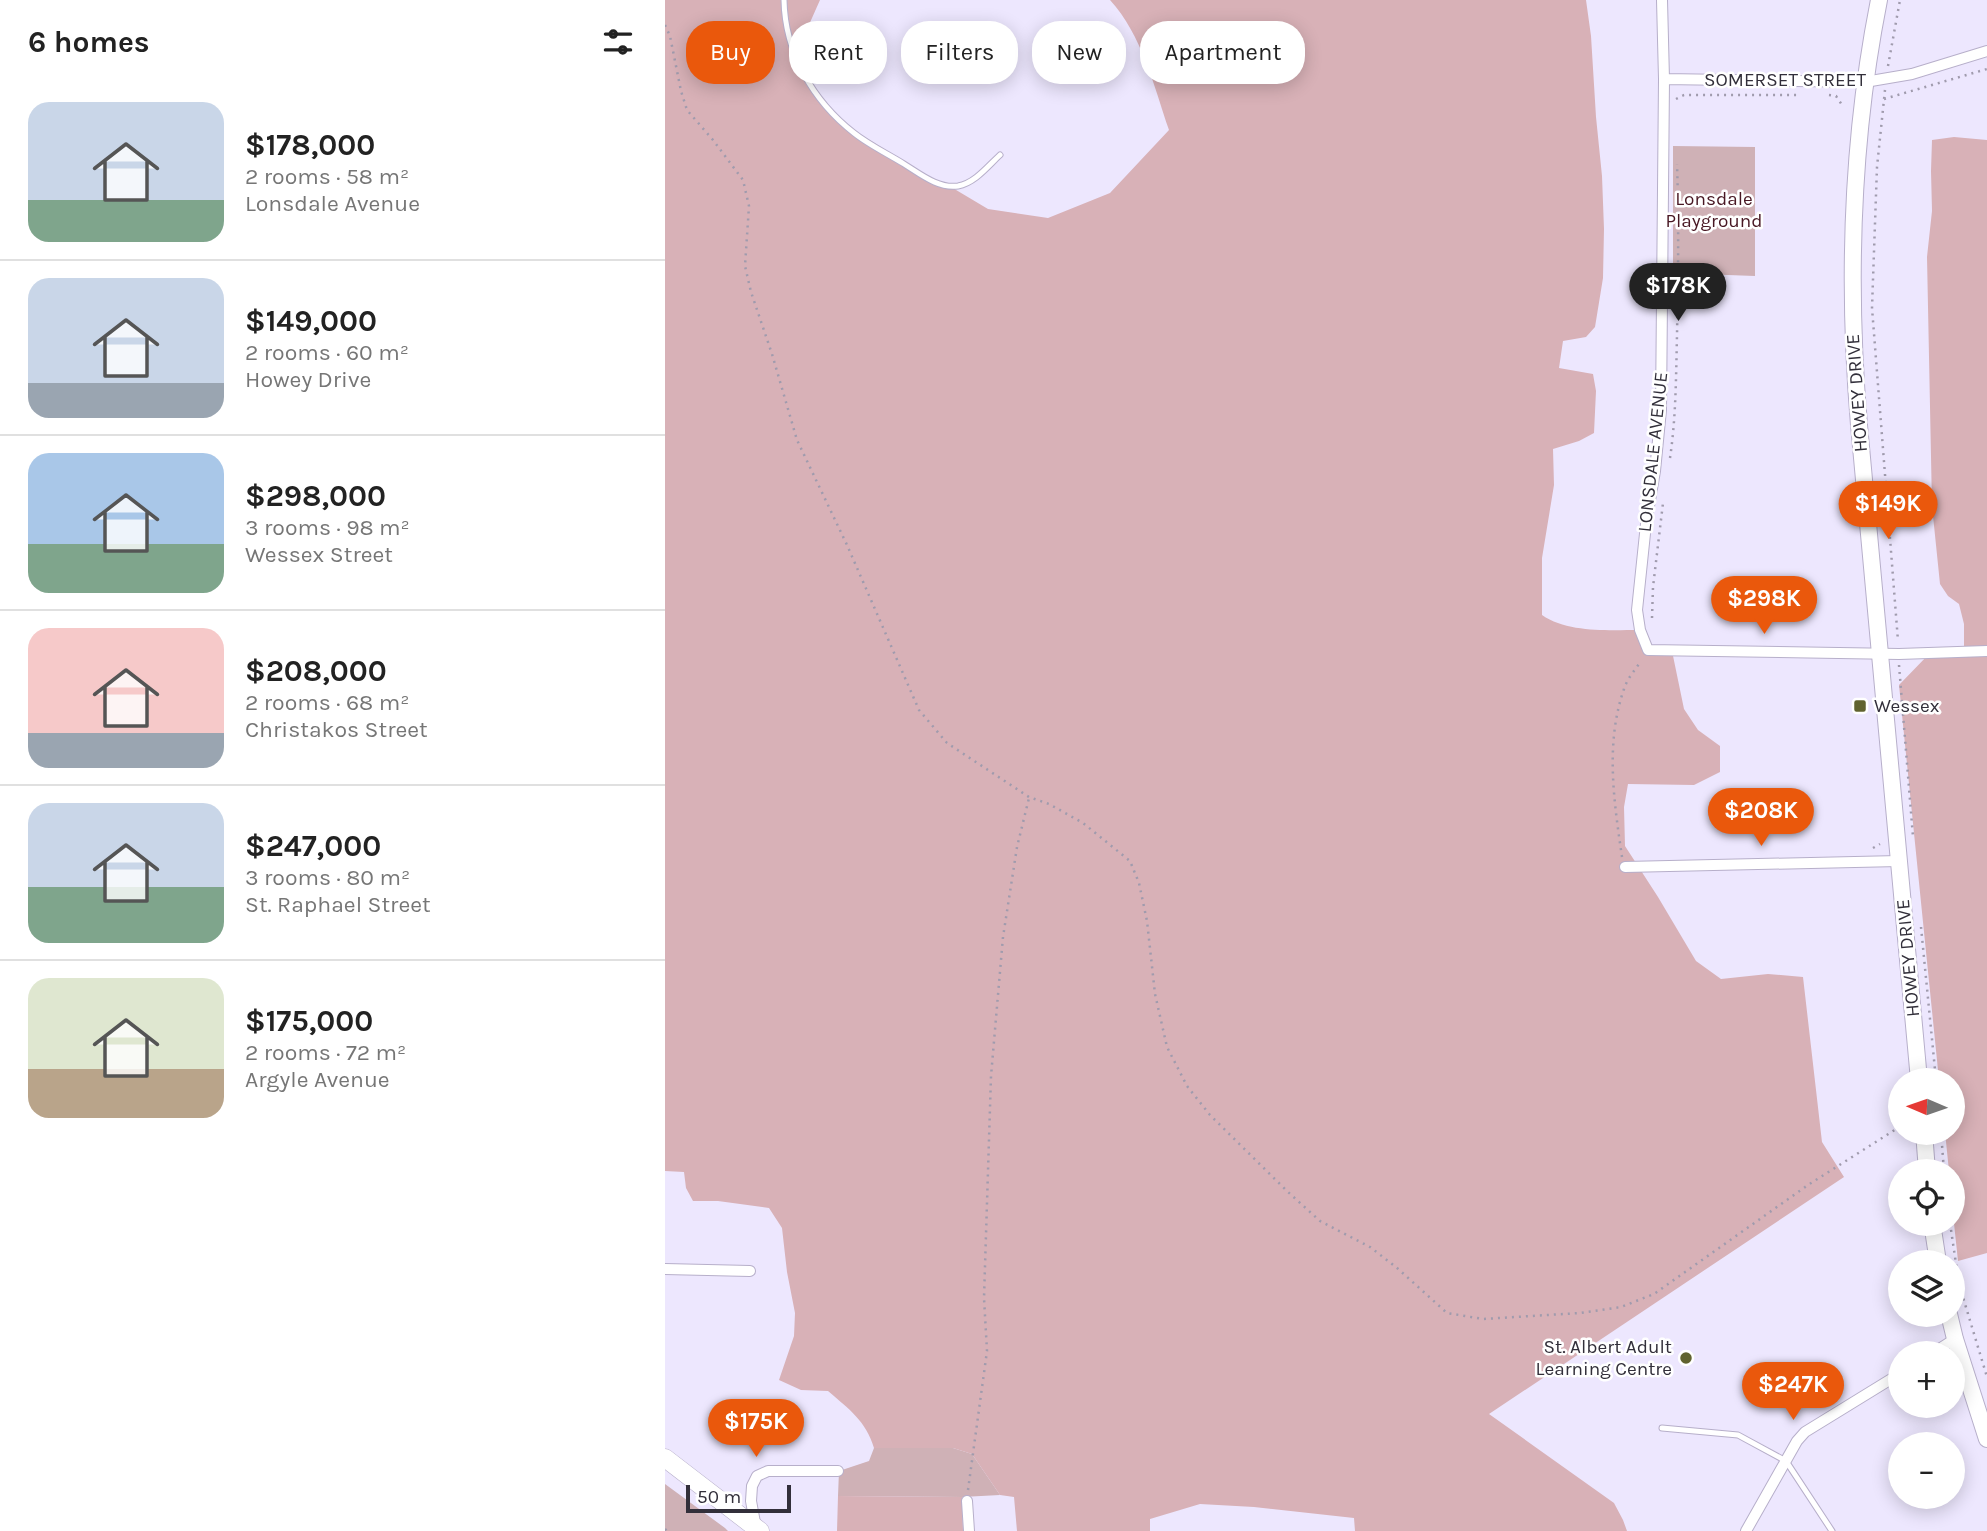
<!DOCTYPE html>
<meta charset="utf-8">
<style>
:root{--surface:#fff;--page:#f6f6f6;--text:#222;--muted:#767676;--line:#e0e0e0;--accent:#ea580c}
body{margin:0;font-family:Karla,sans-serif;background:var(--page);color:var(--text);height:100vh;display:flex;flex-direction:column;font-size:26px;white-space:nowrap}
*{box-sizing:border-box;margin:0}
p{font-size:23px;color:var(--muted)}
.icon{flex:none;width:38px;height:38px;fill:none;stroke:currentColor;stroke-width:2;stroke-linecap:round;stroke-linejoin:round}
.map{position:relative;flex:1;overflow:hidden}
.panel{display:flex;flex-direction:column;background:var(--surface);width:665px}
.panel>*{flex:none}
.banner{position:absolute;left:21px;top:21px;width:665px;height:63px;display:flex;gap:14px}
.needle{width:46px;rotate:272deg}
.controls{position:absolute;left:1223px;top:1068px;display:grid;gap:14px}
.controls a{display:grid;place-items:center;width:77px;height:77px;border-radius:50%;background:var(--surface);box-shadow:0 4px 18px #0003;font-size:35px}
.scale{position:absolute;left:21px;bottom:18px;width:105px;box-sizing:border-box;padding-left:7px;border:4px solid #322f3a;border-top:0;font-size:19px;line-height:24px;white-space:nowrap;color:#322f3a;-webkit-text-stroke:5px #fff;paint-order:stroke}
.price{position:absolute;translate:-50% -60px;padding:0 16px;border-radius:24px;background:var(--accent);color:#fff;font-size:23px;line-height:46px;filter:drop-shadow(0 2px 4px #0008)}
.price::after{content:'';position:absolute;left:50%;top:42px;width:21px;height:16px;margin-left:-10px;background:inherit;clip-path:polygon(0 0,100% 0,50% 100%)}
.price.on{background:#222;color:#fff}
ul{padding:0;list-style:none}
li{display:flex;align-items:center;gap:21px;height:175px;padding:0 28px}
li+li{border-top:2px solid var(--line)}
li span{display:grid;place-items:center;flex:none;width:196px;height:140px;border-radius:21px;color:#555}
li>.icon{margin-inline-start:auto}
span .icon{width:84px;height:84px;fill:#fffc;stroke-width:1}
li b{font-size:30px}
h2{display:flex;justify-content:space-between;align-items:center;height:84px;padding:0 28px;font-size:30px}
.pill{padding:0 24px;border-radius:28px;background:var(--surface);box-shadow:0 4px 18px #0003;font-size:24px;line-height:63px}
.pill.on{background:var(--accent);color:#fff}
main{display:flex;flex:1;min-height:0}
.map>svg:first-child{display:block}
.green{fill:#cfb1b6}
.forest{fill:#d8b1b7}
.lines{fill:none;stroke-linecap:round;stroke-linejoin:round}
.lane-casing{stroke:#b7afca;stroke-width:7}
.street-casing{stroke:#b7afca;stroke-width:12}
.secondary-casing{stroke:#b7afca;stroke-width:18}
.primary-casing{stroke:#b7afca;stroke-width:19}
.path{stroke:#a09bad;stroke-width:2.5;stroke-dasharray:2 5;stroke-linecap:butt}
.lane{stroke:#fff;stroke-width:5}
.street{stroke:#fff;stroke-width:10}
.secondary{stroke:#fff;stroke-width:16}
.primary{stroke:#fff;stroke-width:18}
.poi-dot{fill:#60622f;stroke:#fff;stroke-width:2.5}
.labels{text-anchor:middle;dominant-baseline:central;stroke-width:5;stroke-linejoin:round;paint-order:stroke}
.street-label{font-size:19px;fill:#322f3a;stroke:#fff}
.park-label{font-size:19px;fill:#481723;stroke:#fff}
.poi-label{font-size:19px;fill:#322f3a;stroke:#fff;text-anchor:start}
</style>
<main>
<section class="panel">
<h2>6 homes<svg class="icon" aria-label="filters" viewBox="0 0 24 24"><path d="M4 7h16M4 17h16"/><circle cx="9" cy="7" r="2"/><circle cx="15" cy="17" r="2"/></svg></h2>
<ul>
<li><span style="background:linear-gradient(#c9d6e8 70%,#7fa58c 0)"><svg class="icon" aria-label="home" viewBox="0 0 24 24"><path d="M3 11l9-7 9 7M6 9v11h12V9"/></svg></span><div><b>$178,000</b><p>2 rooms · 58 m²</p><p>Lonsdale Avenue</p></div></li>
<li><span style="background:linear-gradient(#c9d6e8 75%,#9aa5b1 0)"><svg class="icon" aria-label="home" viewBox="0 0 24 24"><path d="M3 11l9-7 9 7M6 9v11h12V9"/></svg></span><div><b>$149,000</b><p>2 rooms · 60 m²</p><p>Howey Drive</p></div></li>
<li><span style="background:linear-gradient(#a9c7e8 65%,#7fa58c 0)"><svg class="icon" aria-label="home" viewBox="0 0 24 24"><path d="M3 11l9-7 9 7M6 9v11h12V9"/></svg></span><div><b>$298,000</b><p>3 rooms · 98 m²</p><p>Wessex Street</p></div></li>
<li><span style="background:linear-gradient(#f6c9c9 75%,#9aa5b1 0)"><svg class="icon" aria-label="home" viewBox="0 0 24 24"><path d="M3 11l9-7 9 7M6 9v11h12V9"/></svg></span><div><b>$208,000</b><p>2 rooms · 68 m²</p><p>Christakos Street</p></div></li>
<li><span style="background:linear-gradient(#c9d6e8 60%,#7fa58c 0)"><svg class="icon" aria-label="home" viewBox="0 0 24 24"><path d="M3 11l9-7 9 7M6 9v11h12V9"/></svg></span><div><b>$247,000</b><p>3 rooms · 80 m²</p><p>St. Raphael Street</p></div></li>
<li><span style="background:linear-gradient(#dfe7d0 65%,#b9a48a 0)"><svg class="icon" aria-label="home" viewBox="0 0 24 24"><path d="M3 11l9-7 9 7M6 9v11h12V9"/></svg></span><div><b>$175,000</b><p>2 rooms · 72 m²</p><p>Argyle Avenue</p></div></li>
</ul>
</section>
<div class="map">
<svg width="1322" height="1531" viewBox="0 0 1322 1531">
<rect width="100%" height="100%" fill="#ede7fe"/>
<!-- green -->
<path class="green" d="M1008,146L1090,147V276L1008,273Z
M209,1448H288L307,1454L335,1495L297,1497L173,1496L174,1471L204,1461Z
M0,1484L60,1528L63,1531H0Z"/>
<!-- forest -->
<path class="forest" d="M0,0H155L131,54L139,75L163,107L190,131L266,178L281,184L323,209L383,218L445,193L504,130C489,86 477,35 445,0H921L926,36L931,117L937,176L939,229L938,278L930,327L921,337L898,341L894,368L928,374L931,391L929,433L914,441L888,449L889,485L877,558V615C903,633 943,630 974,630L983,651H1007L1019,709L1033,730L1055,746V772L1029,785L963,784L959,807L960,846L993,897L1031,961L1056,979L1103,974L1138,977L1157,1142L1179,1177L824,1414L949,1503L958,1520L962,1531H690L689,1518L589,1507L535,1504L485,1519V1531H352L349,1497L335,1495L307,1454L288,1448H209C201,1421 184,1409 163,1391L136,1390L114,1380L129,1336L130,1313L122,1272L117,1228L104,1208L53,1201H28L21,1188L19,1172L0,1171Z
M1289,137L1322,140V1253L1293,1261L1288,1214V1171H1284L1280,1132H1288V1080H1274L1234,685L1264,654L1299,653V624L1294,604L1283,596L1275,584L1267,506L1262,257L1267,211L1266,171L1267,140Z
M173,1496L297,1497L298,1531H172Z"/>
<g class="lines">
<!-- lane casing -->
<g class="lane-casing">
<path id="lane" d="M119,0C120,53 148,101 189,133C204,145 223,154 239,164C254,173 273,189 293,186C310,183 323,166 335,155
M997,1428L1073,1435L1121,1461L1167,1531"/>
</g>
<!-- street casing -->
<g class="street-casing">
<path id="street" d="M997,0L999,79L996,410L990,471L981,524L972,610L975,630L983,650L1234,654L1322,651
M999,79L1200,82L1247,74L1322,51
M960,867L1234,861
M0,1269L85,1271
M1268,1353L1290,1339
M302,1501L304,1531
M91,1528L86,1501L87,1486L92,1476L103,1471H173
M1081,1531L1132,1441L1140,1432L1236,1373"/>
</g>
<!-- secondary casing -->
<g class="secondary-casing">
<path id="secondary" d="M1214,0C1186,141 1182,282 1194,425L1254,1080
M1259,1132L1262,1171
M1267,1223L1273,1262
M1284,1314L1290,1339L1322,1439"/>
</g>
<!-- primary casing -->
<g class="primary-casing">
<path id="primary" d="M0,1458L95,1531"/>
</g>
<!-- path -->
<path class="path" d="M0,25L5,36L16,91L22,110L48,140L78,180L84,206L80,266L86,292L107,354L132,440L182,545L254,710L282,743L364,797L384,804L418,823L465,861L474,883L482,921L490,994L502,1047L522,1086L545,1115L623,1192L655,1221L705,1247L731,1267L782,1313L818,1319L915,1313L956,1307L989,1294L1143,1185L1236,1126
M1223,66L1235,0
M1220,90L1212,167L1207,308L1233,641
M1164,95L1171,96L1177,105
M1011,99L1019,95H1136
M1219,99L1322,69
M1005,458C1011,418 1011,376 1012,335C1013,278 1014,221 1012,164
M987,618L988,587L998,503
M1234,665L1248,837
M1208,848L1215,844
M957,857C949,802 940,743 959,689C962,679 970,670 976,661
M1256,927L1271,1080
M1276,1132L1279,1171
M1285,1223L1294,1284L1322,1377
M303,1490L322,1351L319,1298L326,1076L338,937L352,847L364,798
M0,1529L2,1531"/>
<!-- lane -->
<use href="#lane" class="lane"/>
<!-- street -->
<use href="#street" class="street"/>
<!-- secondary -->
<use href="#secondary" class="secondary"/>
<!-- primary -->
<use href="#primary" class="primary"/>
</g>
<!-- markers -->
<g class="poi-dot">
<rect x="1188" y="699" width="14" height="14" rx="3.5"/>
<circle cx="1021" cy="1358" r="7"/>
</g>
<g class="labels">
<!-- street labels -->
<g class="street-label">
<text x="1120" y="80">SOMERSET STREET</text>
<text transform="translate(1192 393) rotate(-94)">HOWEY DRIVE</text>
<text transform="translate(988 452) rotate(-84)">LONSDALE AVENUE</text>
<text transform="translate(1243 958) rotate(-95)">HOWEY DRIVE</text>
</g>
<!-- park labels -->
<g class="park-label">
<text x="1049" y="199">Lonsdale<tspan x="1049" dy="22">Playground</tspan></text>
</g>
<!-- poi labels -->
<g class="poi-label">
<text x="1209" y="706">Wessex</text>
<text x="1007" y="1347" text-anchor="end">St. Albert Adult<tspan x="1007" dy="22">Learning Centre</tspan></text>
</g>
</g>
</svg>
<div class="controls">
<a><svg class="needle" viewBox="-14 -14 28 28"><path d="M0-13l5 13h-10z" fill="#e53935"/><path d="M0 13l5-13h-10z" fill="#767676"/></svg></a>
<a><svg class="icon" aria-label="locate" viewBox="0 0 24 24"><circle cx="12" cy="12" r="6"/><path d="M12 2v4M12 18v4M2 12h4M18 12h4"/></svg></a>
<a><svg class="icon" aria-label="layers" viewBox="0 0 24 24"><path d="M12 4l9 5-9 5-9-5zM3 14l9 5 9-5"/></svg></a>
<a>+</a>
<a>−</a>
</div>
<div class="scale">50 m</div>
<b class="price on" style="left:1013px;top:323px">$178K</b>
<b class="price" style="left:1223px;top:541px">$149K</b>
<b class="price" style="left:1099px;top:636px">$298K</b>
<b class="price" style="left:1096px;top:848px">$208K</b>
<b class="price" style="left:1128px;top:1422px">$247K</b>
<b class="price" style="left:91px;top:1459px">$175K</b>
<div class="banner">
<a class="pill on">Buy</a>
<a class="pill">Rent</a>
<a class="pill">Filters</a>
<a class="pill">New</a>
<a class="pill">Apartment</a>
</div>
</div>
</main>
